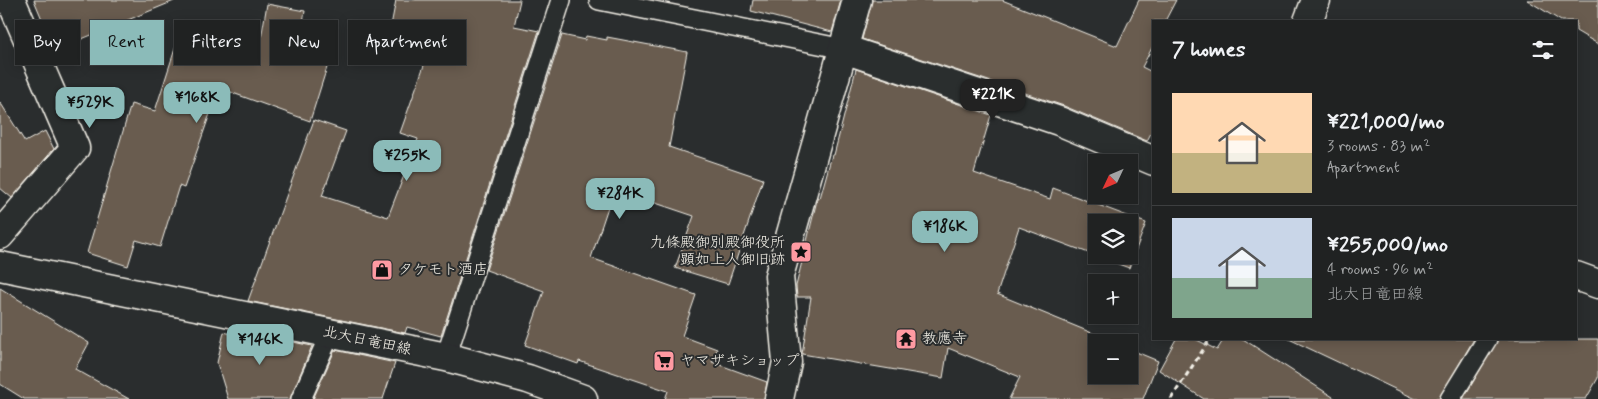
<!DOCTYPE html>
<meta charset="utf-8">
<style>
:root{--surface:#202222;--page:#282a2a;--text:#f1f3f6;--muted:#a2a4a5;--line:#3d3f40;--accent:#8bbbb9}
body{margin:0;font-family:Mynerve,"Klee One",sans-serif;background:var(--page);color:var(--text);height:100vh;display:flex;flex-direction:column;font-size:19px;white-space:nowrap}
*{box-sizing:border-box;margin:0}
p{font-size:16px;color:var(--muted)}
.icon{flex:none;width:28px;height:28px;fill:none;stroke:currentColor;stroke-width:2;stroke-linecap:round;stroke-linejoin:round}
.map{position:relative;flex:1;overflow:hidden}
.sheet{position:absolute;left:1152px;top:20px;width:425px;height:320px;display:flex;flex-direction:column;background:var(--surface);border-radius:0px;box-shadow:0 2px 12px #0003,0 0 0 1px var(--line)}
.sheet>*{flex:none}
.banner{position:absolute;left:15px;top:20px;width:475px;height:45px;display:flex;gap:10px}
.needle{width:32px;rotate:226deg}
.fabs{position:absolute;left:1088px;top:154px;display:grid;gap:10px}
.fabs a{display:grid;place-items:center;width:50px;height:50px;border-radius:0px;background:var(--surface);box-shadow:0 2px 12px #0003,0 0 0 1px var(--line);font-size:25px}
.price{position:absolute;translate:-50% -42px;padding:0 11px;border-radius:10px;background:var(--accent);color:#111;font-size:16px;line-height:32px;filter:drop-shadow(0 1px 2px #0008)}
.price::after{content:'';position:absolute;left:50%;top:30px;width:15px;height:11px;margin-left:-8px;background:inherit;clip-path:polygon(0 0,100% 0,50% 100%)}
.price.current{background:#222;color:#fff}
ul{padding:0;list-style:none}
li{display:flex;align-items:center;gap:15px;height:125px;padding:0 20px}
li+li{border-top:1px solid var(--line)}
li span{display:grid;place-items:center;flex:none;width:140px;height:100px;border-radius:0px;color:#555}
li>.icon{margin-inline-start:auto}
span .icon{width:60px;height:60px;fill:#fffc;stroke-width:1}
li b{font-size:21px}
h2{display:flex;justify-content:space-between;align-items:center;height:60px;padding:0 20px;font-size:21px}
.chip{padding:0 18px;border-radius:0px;background:var(--surface);box-shadow:0 2px 12px #0003,0 0 0 1px var(--line);font-size:18px;line-height:45px}
.chip.current{background:var(--accent);color:#111}
.map>svg:first-child{display:block}
.building{fill:#695c50;stroke:#f4f1e8;fill-rule:evenodd}
.lines{fill:none;stroke-linecap:round;stroke-linejoin:round}
.service-casing{stroke:#f4f1e8;stroke-width:22}
.minor-casing{stroke:#f4f1e8;stroke-width:31}
.secondary-casing{stroke:#f4f1e8;stroke-width:31}
.path{stroke:#f4f1e8;stroke-width:3;stroke-dasharray:5 4;stroke-linecap:butt}
.service{stroke:#2a2d2e;stroke-width:19}
.minor{stroke:#2a2d2e;stroke-width:28}
.secondary{stroke:#2a2d2e;stroke-width:28}
.labels{text-anchor:middle;dominant-baseline:central;stroke-width:4;stroke-linejoin:round;paint-order:stroke}
.poi-label{font-size:15px;fill:#f4f1e8;stroke:#2a2d2e;text-anchor:start}
.street-label{font-size:15px;fill:#f4f1e8;stroke:#2a2d2e}
</style>
<div class="map">
<svg width="1598" height="399" viewBox="0 0 1598 399">
<rect width="100%" height="100%" fill="#2a2d2e"/>
<filter id="ink" filterUnits="userSpaceOnUse"><feTurbulence type="fractalNoise" baseFrequency=".02" numOctaves="2"/><feDisplacementMap in="SourceGraphic" scale="10" xChannelSelector="R" yChannelSelector="G"/><feConvolveMatrix kernelMatrix="1 2 1 2 8 2 1 2 1" color-interpolation-filters="sRGB"/></filter>
<g filter="url(#ink)">
<!-- building -->
<path class="building" d="M34,0H174V1L55,50Z
M396,0H520L514,26L539,31L441,336L407,327L405,333L248,301L314,120L346,131L322,196L388,217L418,139L400,133L433,40L390,31Z
M753,0H841L832,32L751,11Z
M872,0H1002L1117,46L1139,0H1176L1165,21H1154V44L1142,67L1154,73V127L1147,141L1064,106L862,39Z
M1527,0H1598V44L1576,31V21H1561Z
M267,4L305,11L298,50L329,61L310,121L219,88L184,188L179,186L160,247L136,240L128,266L87,253L131,104L155,111L182,27L258,56Z
M562,35L585,40L586,36L607,40V37L687,52L669,147L763,179L728,284L675,268L694,216L614,189L591,258L696,295L682,336L717,349L712,362L767,382L764,399H665L668,391L579,361L578,364L525,345L544,291L486,270Z
M856,69L991,115L974,173L1050,199L1053,188L1146,223L1129,268L1019,227L997,294L1114,342H1096V375H1129V349L1158,361L1143,399H1009L1020,377L948,348L943,378L802,354L811,297H797L796,286L817,200V197L820,198L832,155H834ZM1096,222H1129V255H1096Z
M0,102L25,142L45,131L54,149L12,198L0,188Z
M0,288L89,343L75,369L129,399H24L0,384Z
M237,330L312,346L290,399H228L217,363L224,332L235,335Z
M1176,339H1195L1217,350L1224,339H1243L1336,399H1204L1159,370Z
M1289,339H1474L1439,399H1416Z
M1498,339H1598V378L1586,399H1463Z
M335,350L395,363L383,399H313Z"/>
<g class="lines">
<!-- service casing -->
<g class="service-casing">
<path id="service" d="M599,0L844,49
M446,357L561,0
M301,399L330,334
M1450,399L1487,339"/>
</g>
<!-- minor casing -->
<g class="minor-casing">
<path id="minor" d="M1308,21L1316,0
M844,49L1059,121L1154,161
M0,235L75,148L11,0
M1576,276L1598,284
M779,399L787,362L779,276L857,0"/>
</g>
<!-- secondary casing -->
<g class="secondary-casing">
<path id="secondary" d="M0,266L446,357L528,379L583,399"/>
</g>
<!-- path -->
<path class="path" d="M1171,399L1210,339"/>
<!-- service -->
<use href="#service" class="service"/>
<!-- minor -->
<use href="#minor" class="minor"/>
<!-- secondary -->
<use href="#secondary" class="secondary"/>
</g>
</g>
<!-- icons -->
<defs>
<g id="sight-square" transform="scale(1.125)"><rect x="-9" y="-9" width="18" height="18" rx="4" fill="#ff9aa2" stroke="#2a2d2e"/><path d="M0-6L1.8-2.2L6-1.7L2.9 1.2L3.7 5.4L0 3.3L-3.7 5.4L-2.9 1.2L-6-1.7L-1.8-2.2Z" fill="#111"/></g>
<g id="shop-square" transform="scale(1.125)"><rect x="-9" y="-9" width="18" height="18" rx="4" fill="#ff9aa2" stroke="#2a2d2e"/><path d="M-5-2.5h2.3a2.7 3.5 0 0 1 5.4 0H5L5.5 6h-11ZM-1.5-2.5h3a1.5 2.3 0 0 0-3 0Z" fill="#111"/></g>
<g id="temple-square" transform="scale(1.125)"><rect x="-9" y="-9" width="18" height="18" rx="4" fill="#ff9aa2" stroke="#2a2d2e"/><path d="M0-6L5-2H3V0L6.5 2.5H4V6H1.5V3h-3V6H-4V2.5H-6.5L-3 0V-2H-5Z" fill="#111"/></g>
<g id="supermarket-square" transform="scale(1.125)"><rect x="-9" y="-9" width="18" height="18" rx="4" fill="#ff9aa2" stroke="#2a2d2e"/><path d="M-6-5.5h2.5l.6 2H6L4.5 2H-2.5L-4.4-4H-6ZM-1.5 3.2a1.3 1.3 0 1 0 .1 0ZM3 3.2a1.3 1.3 0 1 0 .1 0Z" fill="#111"/></g>
</defs>
<g fill-rule="evenodd">
<use href="#sight-square" x="801" y="252"/>
<use href="#shop-square" x="382" y="270"/>
<use href="#temple-square" x="906" y="339"/>
<use href="#supermarket-square" x="664" y="361"/>
</g>
<g class="labels">
<!-- poi labels -->
<g class="poi-label">
<text x="785" y="243" text-anchor="end">九條殿御別殿御役所<tspan x="785" dy="17">顕如上人御旧跡</tspan></text>
<text x="398" y="270">タケモト酒店</text>
<text x="922" y="339">教應寺</text>
<text x="680" y="361">ヤマザキショップ</text>
</g>
<!-- street labels -->
<g class="street-label">
<text transform="translate(367 341) rotate(12)">北大日竜田線</text>
</g>
</g>
</svg>
<div class="fabs">
<a><svg class="needle" viewBox="-14 -14 28 28"><path d="M0-13l5 13h-10z" fill="#e53935"/><path d="M0 13l5-13h-10z" fill="#a2a4a5"/></svg></a>
<a><svg class="icon" aria-label="layers" viewBox="0 0 24 24"><path d="M12 4l9 5-9 5-9-5zM3 14l9 5 9-5"/></svg></a>
<a>+</a>
<a>−</a>
</div>
<b class="price current" style="left:993px;top:121px">¥221K</b>
<b class="price" style="left:197px;top:124px">¥168K</b>
<b class="price" style="left:90px;top:129px">¥529K</b>
<b class="price" style="left:407px;top:182px">¥255K</b>
<b class="price" style="left:620px;top:220px">¥284K</b>
<b class="price" style="left:945px;top:253px">¥186K</b>
<b class="price" style="left:260px;top:366px">¥146K</b>
<div class="banner">
<a class="chip">Buy</a>
<a class="chip current">Rent</a>
<a class="chip">Filters</a>
<a class="chip">New</a>
<a class="chip">Apartment</a>
</div>
<section class="sheet">
<h2>7 homes<svg class="icon" aria-label="filters" viewBox="0 0 24 24"><path d="M4 7h16M4 17h16"/><circle cx="9" cy="7" r="2"/><circle cx="15" cy="17" r="2"/></svg></h2>
<ul>
<li><span style="background:linear-gradient(#ffd9b3 60%,#c2b280 0)"><svg class="icon" aria-label="home" viewBox="0 0 24 24"><path d="M3 11l9-7 9 7M6 9v11h12V9"/></svg></span><div><b>¥221,000/mo</b><p>3 rooms · 83 m²</p><p>Apartment</p></div></li>
<li><span style="background:linear-gradient(#c9d6e8 60%,#7fa58c 0)"><svg class="icon" aria-label="home" viewBox="0 0 24 24"><path d="M3 11l9-7 9 7M6 9v11h12V9"/></svg></span><div><b>¥255,000/mo</b><p>4 rooms · 96 m²</p><p>北大日竜田線</p></div></li>
</ul>
</section>
</div>
